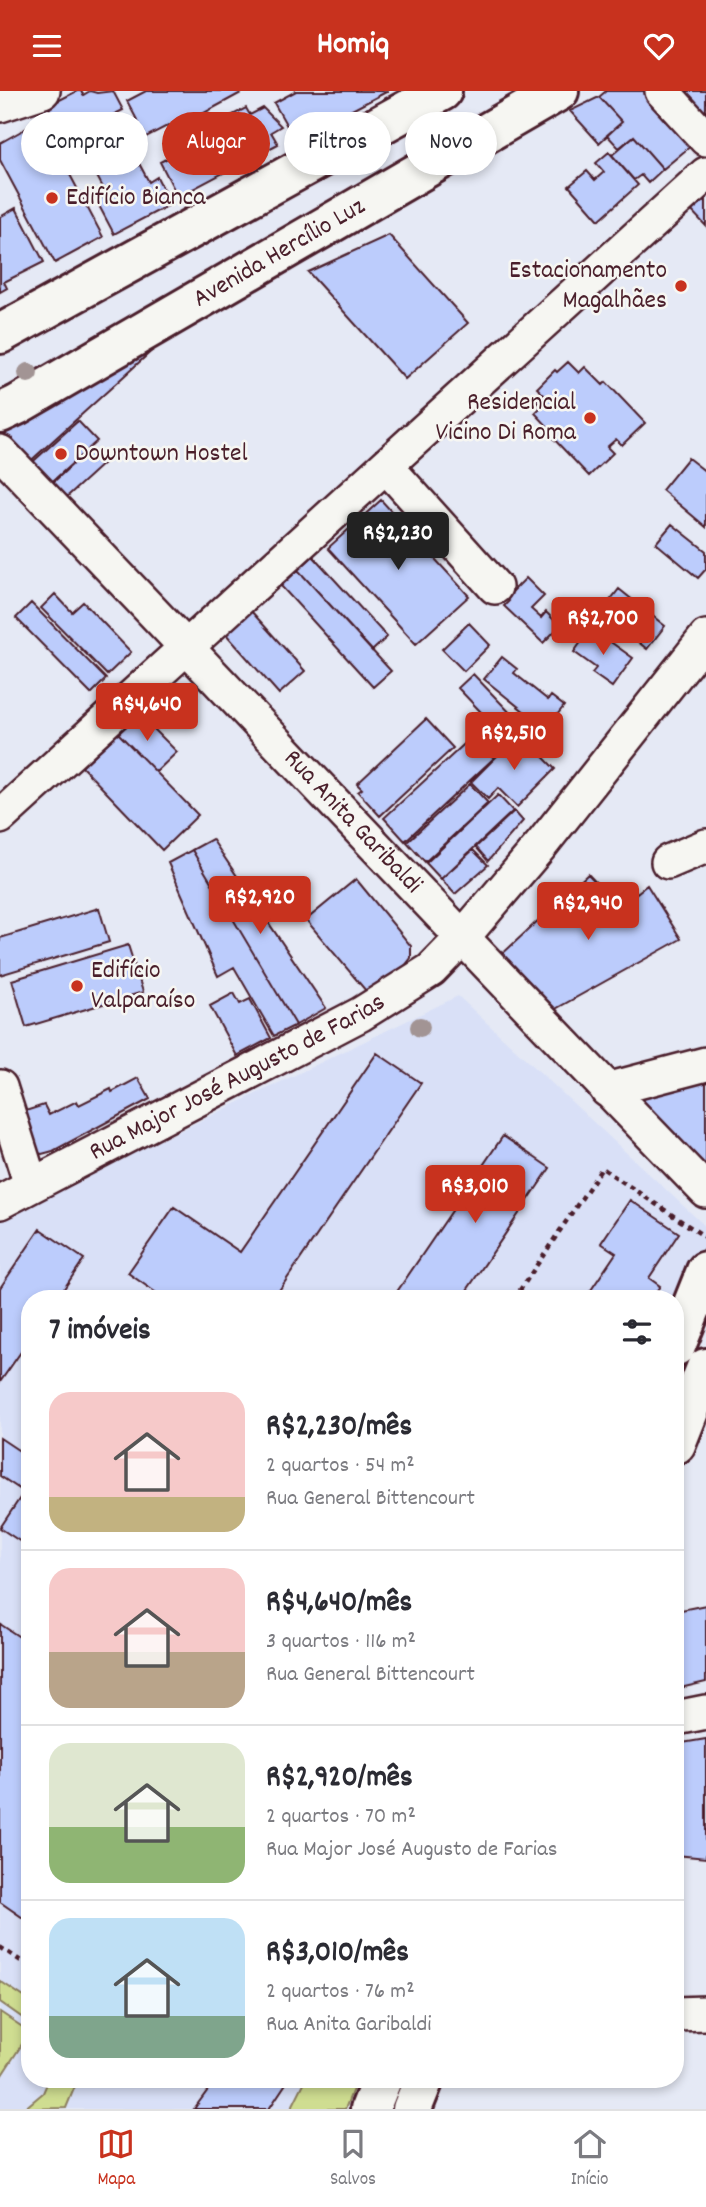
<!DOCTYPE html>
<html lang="pt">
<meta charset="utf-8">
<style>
:root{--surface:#fff;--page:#f7f7f7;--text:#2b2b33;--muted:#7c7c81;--line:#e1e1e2;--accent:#c8321e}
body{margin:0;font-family:Dekko,sans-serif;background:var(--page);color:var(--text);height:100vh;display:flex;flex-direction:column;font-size:26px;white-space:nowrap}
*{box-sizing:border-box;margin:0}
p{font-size:23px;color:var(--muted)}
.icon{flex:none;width:38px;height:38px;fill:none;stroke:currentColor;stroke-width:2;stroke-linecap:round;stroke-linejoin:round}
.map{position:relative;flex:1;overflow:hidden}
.side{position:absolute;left:21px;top:1199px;width:663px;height:798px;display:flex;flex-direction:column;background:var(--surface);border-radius:28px;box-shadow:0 4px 10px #0003}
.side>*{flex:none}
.hud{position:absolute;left:21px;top:21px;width:665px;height:63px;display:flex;gap:14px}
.price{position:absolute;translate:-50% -60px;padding:0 16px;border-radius:7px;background:var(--accent);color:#fff;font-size:23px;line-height:46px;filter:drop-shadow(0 2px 4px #0008)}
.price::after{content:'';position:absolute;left:50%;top:42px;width:21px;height:16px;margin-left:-10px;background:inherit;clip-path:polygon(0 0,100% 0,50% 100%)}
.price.active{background:#222;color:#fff}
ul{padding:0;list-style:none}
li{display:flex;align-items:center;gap:21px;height:175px;padding:0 28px}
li+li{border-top:2px solid var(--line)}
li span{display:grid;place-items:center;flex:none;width:196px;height:140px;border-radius:21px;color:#555}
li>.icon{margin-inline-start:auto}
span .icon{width:84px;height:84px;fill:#fffc;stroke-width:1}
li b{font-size:30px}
h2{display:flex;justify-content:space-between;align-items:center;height:84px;padding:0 28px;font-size:30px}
.tag{padding:0 24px;border-radius:32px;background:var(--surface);box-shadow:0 4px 10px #0003;font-size:24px;line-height:63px}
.tag.active{background:var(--accent);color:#fff}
header{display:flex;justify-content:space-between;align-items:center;height:91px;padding:0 28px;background:var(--accent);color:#fff;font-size:32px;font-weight:800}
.dock{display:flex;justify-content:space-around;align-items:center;height:98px;border-top:2px solid var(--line);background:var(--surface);font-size:19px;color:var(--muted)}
.dock a{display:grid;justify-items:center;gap:4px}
.dock .active{color:var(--accent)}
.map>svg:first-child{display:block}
.built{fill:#d9e0f7}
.green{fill:#cfdd91;stroke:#8c7e5e;stroke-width:2}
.building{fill:#bcccfc;stroke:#4a1f2b;stroke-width:2}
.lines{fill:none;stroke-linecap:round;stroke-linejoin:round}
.minor-casing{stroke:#4a1f2b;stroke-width:38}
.major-casing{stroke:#4a1f2b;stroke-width:44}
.path{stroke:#4a1f2b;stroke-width:4.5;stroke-dasharray:5 5;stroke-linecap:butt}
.minor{stroke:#f6f6f2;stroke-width:33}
.major{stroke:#f6f6f2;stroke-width:38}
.tree{fill:#a29494}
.poi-dot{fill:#c8321e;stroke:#f6f6f2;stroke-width:2.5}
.labels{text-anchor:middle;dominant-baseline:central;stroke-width:5;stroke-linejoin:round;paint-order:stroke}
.poi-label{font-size:26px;fill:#4a1f2b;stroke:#f6f6f2;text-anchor:start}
.street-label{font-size:26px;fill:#4a1f2b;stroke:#f6f6f2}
</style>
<header><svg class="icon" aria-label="menu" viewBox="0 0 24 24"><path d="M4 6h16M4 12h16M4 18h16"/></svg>Homiq<svg class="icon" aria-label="heart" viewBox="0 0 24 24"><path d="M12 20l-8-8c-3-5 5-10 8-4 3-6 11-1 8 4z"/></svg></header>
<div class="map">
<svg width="706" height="2018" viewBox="0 0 706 2018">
<rect width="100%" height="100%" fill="#e5e9f5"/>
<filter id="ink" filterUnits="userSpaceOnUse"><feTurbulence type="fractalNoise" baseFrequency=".0143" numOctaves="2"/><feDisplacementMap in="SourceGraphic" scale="14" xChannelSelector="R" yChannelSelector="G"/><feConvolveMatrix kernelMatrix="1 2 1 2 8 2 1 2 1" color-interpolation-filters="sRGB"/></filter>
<g filter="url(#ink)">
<!-- built -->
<path class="built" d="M458,905L706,1136V1157L676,1228V1208H30V1988H357L345,2018H0V1127Z"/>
<!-- green -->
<path class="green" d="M0,1890L30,1910V1932L0,1911Z
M0,1921L30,1941L0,1987Z
M49,1988H78L66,2017L24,2018L43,2002Z
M306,1988H357L345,2018H291Z"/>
<!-- building -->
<path class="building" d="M77,0H81L83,4L90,0L97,2L113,0L123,19L113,24L149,91L157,86L171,113L114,143L96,109L107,104L75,44L66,49L48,15Z
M146,0H240L241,2L193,28L200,41L246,17L250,24L263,17L281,35L271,41L278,53L178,106L160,71L183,59L169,34L146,46L127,10Z
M296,0H388L316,38L308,24L287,35L274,12Z
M606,0H644L692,54L663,78L634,45L619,57L607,44L622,31L599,6Z
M683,0H706V24Z
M599,6L622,31L599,52L570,20Z
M41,29L103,146L55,172L0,69V52Z
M634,45L663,78L648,92L641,84L634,89L612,64Z
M609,61L638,94L599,129L569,95L587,80L595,89L604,81L596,72Z
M706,99V135L688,116Z
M16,117L44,171L4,191L7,197L0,201V126Z
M389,144L468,232L405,288L308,181Z
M156,256L25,375L0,343V337Z
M568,271L579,282L585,276L603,294L606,291L645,332L622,354L616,348L607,356L613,362L589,385L550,344L553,341L535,322L541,316L536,310L544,304L537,297L555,279L557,281Z
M78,330L97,350L45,397L26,377Z
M90,357L104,372L59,413L46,398Z
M688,367L706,381V436L662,399Z
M381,409L469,505L416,553L328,457Z
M672,433L706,460V478L698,487L656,452Z
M313,465L387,546L372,560L298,479Z
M298,479L391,580L373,596L281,495Z
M526,487L544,505L531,518L541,527L546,521L560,535L543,552L504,515L509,510L506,507Z
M619,498L665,535L647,558L601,521Z
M55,503L72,521L83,511L131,561L107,584L41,517Z
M31,512L106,588L91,603L16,527Z
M251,520L305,580L279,603L225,542Z
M469,532L490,554L464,580L442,558Z
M591,537L633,567L612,596L592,582L596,577L574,561Z
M502,566L517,578L514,582L548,609L551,605L564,615L546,638L484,588Z
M473,583L516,628L501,642L458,597Z
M138,622L177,661L156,681L118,642Z
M426,628L453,657L380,725L358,701L362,698L357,693Z
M118,642L198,724L162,759L82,676Z
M520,642L555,678L517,716L498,697L488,708L471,691Z
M473,645L494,667L405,750L384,727Z
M470,693L488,712L425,771L407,751Z
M498,704L513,720L441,788L426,772Z
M514,720L523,730L488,770L476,756Z
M212,748L326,917L296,934L192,759Z
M192,759L296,934L274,945L234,876L218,885L168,772Z
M473,759L488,774L455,803L441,788Z
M588,783L619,816L647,794L681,848L550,921L499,866Z
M356,788L411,855V867L401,880L366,900L306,829Z
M99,817L109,851L0,884V847Z
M128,854L143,901L26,936L12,889Z
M234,902L240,913L250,908L271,947L237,965L210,915Z
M377,962L421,992L278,1201L288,1208H165L128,1182L174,1116L240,1161Z
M706,983V1082L629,1005Z
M138,987L150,1008L53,1060L42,1063L34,1061L16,1023L44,1014L49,1024L77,1010L79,1014L111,998L112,1001Z
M503,1045L550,1077L461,1208H392Z
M630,1109L679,1142L649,1187L660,1195L651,1208H585L616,1162L601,1152Z
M40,1138L84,1168L57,1208H30V1248L0,1291V1197Z
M0,1347L30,1367V1457L0,1437L24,1401L0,1385Z
M706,1514V1591L676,1598V1520Z
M0,1533L30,1553L29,1831L0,1811Z
M706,1648V1767L676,1764V1653Z
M216,1988H289L269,2018H194Z"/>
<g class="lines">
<!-- minor casing -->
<g class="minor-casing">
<g id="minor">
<path d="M662,0L706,48"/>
<path d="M0,14L43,0"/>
<path id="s1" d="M0,361C236,607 469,856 706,1100"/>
<path d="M386,375L495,496"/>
<path d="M0,726L706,83"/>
<path d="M668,771L706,755"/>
<path d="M0,996L31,1094"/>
<path d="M607,999L706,973"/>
<path id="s2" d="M0,1111L361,923L431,879L462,847L542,753L706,546"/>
<path d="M676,1627L706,1621"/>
<path d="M676,1923L706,1922"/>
</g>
</g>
<!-- major casing -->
<g class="major-casing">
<g id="major">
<path d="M0,243L442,0"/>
<path id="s3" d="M0,322L17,314L559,0"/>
<path d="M676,1255L706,1180"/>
<path d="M676,1353L706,1277"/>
<path d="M370,2018L382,1988"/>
<path d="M412,2018L424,1988"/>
</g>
</g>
<!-- path -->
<path class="path" d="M514,1208L602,1077L705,1146
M0,1856L30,1876
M205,1988L209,1990L211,1988"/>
<!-- minor -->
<use href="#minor" class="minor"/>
<!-- major -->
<use href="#major" class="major"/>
</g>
<!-- trees -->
<g class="tree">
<circle cx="28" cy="282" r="10"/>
<circle cx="420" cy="936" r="10"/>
</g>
</g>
<!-- markers -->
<g class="poi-dot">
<circle cx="52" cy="107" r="7"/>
<circle cx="681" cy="195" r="7"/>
<circle cx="590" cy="327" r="7"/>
<circle cx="61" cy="363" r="7"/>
<circle cx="77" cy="895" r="7"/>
</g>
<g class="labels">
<!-- poi labels -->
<g class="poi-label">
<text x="66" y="107">Edifício Bianca</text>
<text x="667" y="180" text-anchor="end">Estacionamento<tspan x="667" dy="30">Magalhães</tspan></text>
<text x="576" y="312" text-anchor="end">Residencial<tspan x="576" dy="30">Vicino Di Roma</tspan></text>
<text x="75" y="363">Downtown Hostel</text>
<text x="91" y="880">Edifício<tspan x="91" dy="30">Valparaíso</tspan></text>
</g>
<!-- street labels -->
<g class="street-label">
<text stroke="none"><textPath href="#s3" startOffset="322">Avenida Hercílio Luz</textPath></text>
<text stroke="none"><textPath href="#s1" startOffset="511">Rua Anita Garibaldi</textPath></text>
<text stroke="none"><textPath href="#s2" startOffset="268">Rua Major José Augusto de Farias</textPath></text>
</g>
</g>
</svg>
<b class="price active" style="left:398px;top:481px">R$2,230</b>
<b class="price" style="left:603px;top:566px">R$2,700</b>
<b class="price" style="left:147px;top:652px">R$4,640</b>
<b class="price" style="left:514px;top:681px">R$2,510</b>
<b class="price" style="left:260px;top:845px">R$2,920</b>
<b class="price" style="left:588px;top:851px">R$2,940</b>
<b class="price" style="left:475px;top:1134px">R$3,010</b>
<div class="hud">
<a class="tag">Comprar</a>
<a class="tag active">Alugar</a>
<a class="tag">Filtros</a>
<a class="tag">Novo</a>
</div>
<section class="side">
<h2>7 imóveis<svg class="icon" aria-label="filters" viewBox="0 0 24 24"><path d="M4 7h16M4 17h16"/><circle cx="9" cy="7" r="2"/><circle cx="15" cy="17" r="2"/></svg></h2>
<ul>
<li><span style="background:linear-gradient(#f6c9c9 75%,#c2b280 0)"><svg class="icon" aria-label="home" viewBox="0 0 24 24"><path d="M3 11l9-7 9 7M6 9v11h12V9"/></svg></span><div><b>R$2,230/mês</b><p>2 quartos · 54 m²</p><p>Rua General Bittencourt</p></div></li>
<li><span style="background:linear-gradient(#f6c9c9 60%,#b9a48a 0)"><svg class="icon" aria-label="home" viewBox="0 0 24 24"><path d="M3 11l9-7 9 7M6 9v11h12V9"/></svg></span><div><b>R$4,640/mês</b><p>3 quartos · 116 m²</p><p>Rua General Bittencourt</p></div></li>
<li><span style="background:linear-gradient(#dfe7d0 60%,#8fb573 0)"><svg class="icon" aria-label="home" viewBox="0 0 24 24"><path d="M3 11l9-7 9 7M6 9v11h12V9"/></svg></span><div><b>R$2,920/mês</b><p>2 quartos · 70 m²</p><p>Rua Major José Augusto de Farias</p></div></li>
<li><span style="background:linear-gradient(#bfe0f5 70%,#7fa58c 0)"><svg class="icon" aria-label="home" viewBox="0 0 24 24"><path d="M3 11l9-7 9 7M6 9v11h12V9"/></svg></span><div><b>R$3,010/mês</b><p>2 quartos · 76 m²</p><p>Rua Anita Garibaldi</p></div></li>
</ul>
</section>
</div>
<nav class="dock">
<a class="active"><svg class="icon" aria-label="map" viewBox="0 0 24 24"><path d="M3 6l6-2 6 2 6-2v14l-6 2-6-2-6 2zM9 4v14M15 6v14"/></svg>Mapa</a>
<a><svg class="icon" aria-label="saved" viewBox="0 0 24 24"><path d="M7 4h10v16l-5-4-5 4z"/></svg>Salvos</a>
<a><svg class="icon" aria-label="home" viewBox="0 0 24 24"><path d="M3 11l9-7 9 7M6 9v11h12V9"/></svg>Início</a>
</nav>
